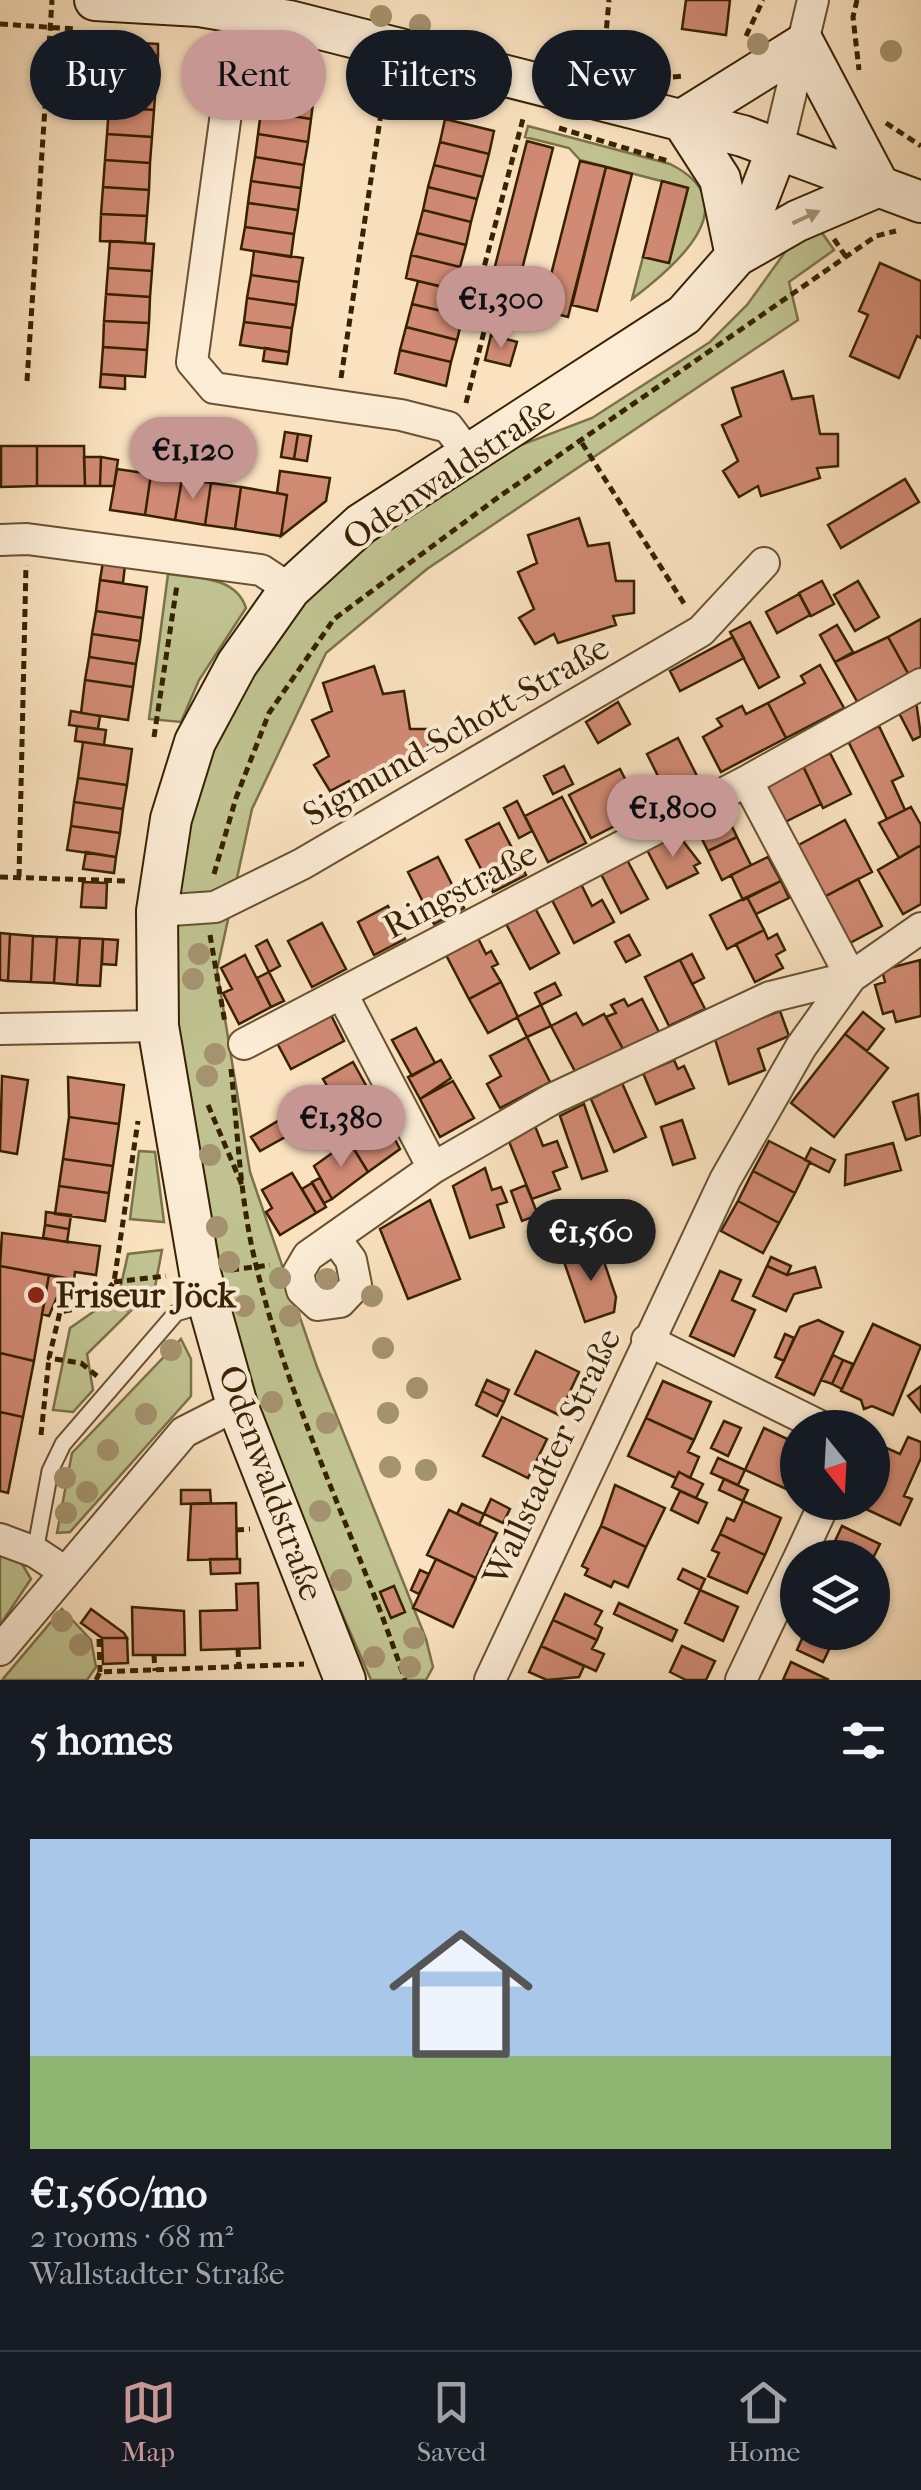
<!DOCTYPE html>
<meta charset="utf-8">
<style>
:root{--surface:#171b24;--page:#20242c;--text:#f1f3f6;--muted:#9ea1a6;--line:#363941;--accent:#c59692}
body{margin:0;font-family:"IM FELL French Canon",serif;background:var(--page);color:var(--text);height:100vh;display:flex;flex-direction:column;font-size:38px;white-space:nowrap}
*{box-sizing:border-box;margin:0}
p{font-size:32px;color:var(--muted)}
.icon{flex:none;width:55px;height:55px;fill:none;stroke:currentColor;stroke-width:2;stroke-linecap:round;stroke-linejoin:round}
.map{position:relative;height:1680px;overflow:hidden}
.sheet{display:flex;flex-direction:column;background:var(--surface);flex:1}
.sheet>*{flex:none}
.top-card{position:absolute;left:30px;top:30px;width:862px;height:90px;display:flex;gap:20px}
.needle{width:65px;rotate:162deg}
.controls{position:absolute;left:780px;top:1410px;display:grid;gap:20px}
.controls a{display:grid;place-items:center;width:110px;height:110px;border-radius:50%;background:var(--surface);box-shadow:0 2px 8px #0004;font-size:50px}
.price{position:absolute;translate:-50% -85px;padding:0 22px;border-radius:35px;background:var(--accent);color:#111;font-size:32px;line-height:65px;filter:drop-shadow(0 2px 5px #0008)}
.price::after{content:'';position:absolute;left:50%;top:60px;width:30px;height:22px;margin-left:-15px;background:inherit;clip-path:polygon(0 0,100% 0,50% 100%)}
.price.selected{background:#222;color:#fff}
ul{padding:0;list-style:none}
li{display:grid;align-content:center;gap:20px;height:530px;padding:0 30px}
li+li{border-top:2px solid var(--line)}
li span{display:grid;place-items:center;height:310px;border-radius:0px;color:#555}
li>.icon{margin-inline-start:auto}
span .icon{width:180px;height:180px;fill:#fffc;stroke-width:1}
li b{font-size:42px}
h2{display:flex;justify-content:space-between;align-items:center;height:120px;padding:0 30px;font-size:42px}
.tag{padding:0 35px;border-radius:45px;background:var(--surface);box-shadow:0 2px 8px #0004;font-size:35px;line-height:90px}
.tag.selected{background:var(--accent);color:#111}
.tab-bar{display:flex;justify-content:space-around;align-items:center;height:140px;border-top:2px solid var(--line);background:var(--surface);font-size:28px;color:var(--muted)}
.tab-bar a{display:grid;justify-items:center;gap:5px}
.tab-bar .selected{color:var(--accent)}
.map>svg:first-child{display:block}
.green{fill:#c0c391;stroke:#7c7249;stroke-width:2.5}
.building{fill:#d18a74;stroke:#372201;stroke-width:2.5}
.lines{fill:none;stroke-linecap:round;stroke-linejoin:round}
.lane-casing{stroke:#685231;stroke-width:19}
.street-casing{stroke:#685231;stroke-width:34}
.secondary-casing{stroke:#372201;stroke-width:44}
.path{stroke:#372201;stroke-width:5;stroke-dasharray:8 5;stroke-linecap:butt}
.lane{stroke:#fcecd6;stroke-width:15}
.street{stroke:#fcecd6;stroke-width:30}
.secondary{stroke:#fcecd6;stroke-width:40}
.tree{fill:#a5936f}
.oneway{fill:#a39176}
.poi-dot{fill:#8f2418;stroke:#fcecd6;stroke-width:4}
.labels{text-anchor:middle;dominant-baseline:central;stroke-width:8;stroke-linejoin:round;paint-order:stroke}
.street-label{font-size:35px;fill:#372201;stroke:#fcecd6}
.poi-label{font-size:35px;font-weight:bold;fill:#372201;stroke:#fcecd6;text-anchor:start}
</style>
<div class="map">
<svg width="921" height="1680" viewBox="0 0 921 1680">
<rect width="100%" height="100%" fill="#fae2c0"/>
<filter id="stains"><feTurbulence type="fractalNoise" baseFrequency=".002" numOctaves="4"/><feColorMatrix values="0 0 0 0 .2 0 0 0 0 .09 0 0 0 0 .02 0 0 0 .5 -.17"/></filter>
<radialGradient id="worn" r=".72"><stop offset=".6" stop-color="#630" stop-opacity="0"/><stop offset="1" stop-color="#630" stop-opacity=".3"/></radialGradient>
<!-- green -->
<path class="green" d="M528,126L670,164C751,204 673,268 632,299L643,257L669,263L688,188L580,160L569,148L525,137Z
M818,227L834,250L789,282L798,320L427,569L326,653L252,809L217,970L250,1172L317,1367L426,1639L433,1667L426,1680H371L241,1382L172,1002L174,890L211,745L268,646L322,574L513,448L592,418L710,342L747,305L788,248Z
M168,574C196,578 236,576 246,608L199,680L181,722L149,719Z
M139,1151L155,1152L164,1222L130,1219Z
M162,1250L155,1287L87,1354L93,1390L73,1412L53,1410L70,1328L119,1294L128,1254Z
M181,1339L191,1359V1396L70,1532L57,1533L72,1453Z
M0,1552L18,1557L31,1579L0,1625Z
M62,1609L91,1640L96,1667L87,1680H2Z"/>
<!-- building -->
<path class="building" d="M686,0H730L726,35L682,29Z
M120,42L158,44V56L119,54Z
M112,53L158,56L156,83L110,80Z
M110,80L156,83L154,110L109,107Z
M265,88L314,95L311,119L261,111Z
M109,107L154,110L152,137L107,134Z
M261,111L311,119L308,142L258,134Z
M445,119L494,131L489,154L440,142Z
M107,134L152,137L150,163L105,160Z
M258,134L308,142L304,165L255,157Z
M527,141L553,148L518,285L492,278Z
M440,142L489,154L483,177L434,165Z
M255,157L304,165L301,188L251,181Z
M105,160L150,163L149,190L103,187Z
M580,161L606,167L568,317L542,310Z
M434,165L483,177L477,199L428,187Z
M606,167L632,174L597,311L572,305Z
M251,181L301,188L298,210L248,203Z
M662,181L688,188L669,263L643,257Z
M103,187L149,190L147,216L101,214Z
M428,187L477,199L471,222L423,210Z
M248,203L298,210L294,234L245,227Z
M423,210L471,222L466,245L417,233Z
M101,214L147,216L145,243L100,241Z
M245,227L294,234L291,257L241,249Z
M417,233L466,245L460,267L411,255Z
M110,241L154,244L152,271L108,268Z
M254,251L303,258L299,282L251,275Z
M411,255L460,267L454,290L406,278Z
M880,263L921,281V338L917,336L899,378L850,356L868,315L859,311Z
M108,268L152,271L150,297L106,294Z
M251,275L299,282L296,305L247,298Z
M418,281L469,293L463,316L412,304Z
M106,294L150,297L149,323L104,321Z
M247,298L296,305L292,328L244,322Z
M412,304L463,316L457,340L406,327Z
M104,321L149,323L147,350L103,347Z
M244,322L292,328L289,352L240,345Z
M406,327L457,340L451,362L400,350Z
M491,335L517,342L510,366L485,360Z
M103,347L147,350L145,377L101,374Z
M265,348L289,352L287,364L263,361Z
M400,350L451,362L446,386L395,373Z
M783,371L792,399L813,396L820,434H838V466L817,468L820,478L761,496L758,486L739,497L723,471L738,461L722,425L741,416L732,388Z
M101,374L125,376V389L100,387Z
M285,432L298,434L294,459L281,457Z
M298,434L311,436L307,461L294,459Z
M1,446H37V486L1,487Z
M37,446H84L85,486H37Z
M84,457H101L100,486H85Z
M101,457L118,460L114,486H100Z
M117,469L151,474L145,515L110,510Z
M280,471L330,478L326,501L281,536L287,495L277,493Z
M151,474L182,479L175,520L145,515Z
M182,479L211,483L205,525L175,520Z
M905,479L919,502L841,548L828,525Z
M211,483L241,487L235,529L205,525Z
M241,487L287,495L281,536L235,529Z
M579,518L588,546L609,543L616,581H634V613L613,616L616,625L558,643L554,634L535,644L519,618L534,609L518,572L537,563L528,535Z
M103,562L125,565L123,583L100,580Z
M100,580L147,587L143,618L96,611Z
M822,581L834,604L811,616L799,593Z
M858,581L879,617L855,631L834,595Z
M799,594L810,615L777,633L766,612Z
M96,611L143,618L140,641L92,634Z
M921,619V669L909,675L888,637Z
M750,622L779,677L759,688L730,632Z
M837,625L853,652L835,662L820,635Z
M92,634L140,641L136,664L89,657Z
M733,637L744,658L680,691L670,671Z
M888,637L909,675L858,703L835,662Z
M89,657L136,664L133,687L85,680Z
M820,665L844,708L786,738L768,703L805,683L801,676Z
M374,666L383,694L404,691L410,729H428L429,761L407,763L411,773L352,791L349,781L330,791L314,765L329,756L312,720L332,711L323,683Z
M85,680L133,687L128,720L81,713Z
M916,701L921,736L913,740L898,711Z
M618,702L630,724L598,743L586,722Z
M768,703L786,738L721,772L703,737L722,726L717,719L742,706L746,714Z
M71,711L100,716L98,729L69,725Z
M77,726L106,730L104,745L75,741Z
M879,726L903,776L892,781L905,810L887,819L848,741Z
M678,738L700,782L669,798L647,754Z
M83,742L132,749L127,785L78,778Z
M830,753L851,794L823,808L803,766Z
M564,766L573,784L553,794L544,776Z
M803,766L821,804L781,824L763,786Z
M620,769L642,812L591,838L569,795Z
M78,778L127,785L123,809L74,802Z
M562,797L586,843L548,862L525,816Z
M517,801L532,831L519,838L504,808Z
M74,802L123,809L120,833L71,826Z
M911,807L921,825V845L899,858L879,823Z
M723,808L737,837L708,851L694,823Z
M845,820L872,872L822,898L795,847Z
M499,823L526,875L493,892L466,840Z
M71,826L120,833L116,857L67,850Z
M676,832L700,863L694,866L698,873L667,888L646,848Z
M737,837L751,865L722,880L708,851Z
M921,845V904L903,914L878,870Z
M86,852L116,857L114,873L83,869Z
M438,857L464,908L434,924L408,872Z
M768,857L781,881L743,900L731,875Z
M626,858L648,899L621,913L600,872Z
M858,879L882,926L846,945L822,898Z
M781,881L789,898L756,914L747,897Z
M83,882L107,883L106,908L81,907Z
M580,882L592,906L602,900L614,922L574,943L551,898Z
M747,897L764,930L727,949L710,915Z
M388,906L405,939L374,955L358,922Z
M534,906L559,953L530,969L505,922Z
M322,923L346,969L312,987L288,941Z
M764,930L768,939L777,934L785,950L776,955L783,968L755,982L736,944Z
M0,933L10,934L8,981L0,980Z
M10,934L33,936L31,982L8,981Z
M629,935L640,955L626,962L615,942Z
M33,936L57,937L54,983L31,982Z
M477,936L486,954L491,951L498,964L492,967L501,982L469,999L445,953Z
M57,937L80,938L77,985L54,983Z
M80,938L103,939L100,986L77,985Z
M103,939L118,940L116,965L102,964Z
M267,940L280,966L269,972L256,946Z
M692,954L704,978L692,984L680,960Z
M245,955L271,1007L239,1024L223,993L232,989L221,968Z
M680,960L705,1009L669,1026L645,977Z
M920,960L921,1016L896,1022L893,1011L883,1014L875,985L885,982L882,970Z
M269,972L284,1001L271,1007L257,978Z
M501,982L518,1017L488,1033L469,999Z
M555,983L561,995L541,1005L535,993Z
M624,999L628,1006L642,999L659,1032L624,1051L606,1017L616,1013L611,1005Z
M541,1005L551,1026L527,1037L517,1017Z
M780,1011L789,1036L758,1049L765,1070L729,1084L714,1036Z
M863,1012L884,1029L867,1051L845,1034Z
M330,1013L344,1041L291,1069L276,1041Z
M576,1013L583,1025L604,1014L624,1051L577,1075L551,1026Z
M416,1028L435,1063L412,1076L392,1040Z
M845,1034L888,1068L834,1137L791,1103Z
M527,1037L550,1082L500,1108L487,1084L501,1076L490,1056Z
M441,1060L451,1078L420,1099L408,1077Z
M674,1060L678,1069L684,1066L694,1088L656,1104L643,1073Z
M353,1062L368,1089L329,1113L323,1102L333,1096L323,1079Z
M2,1076L28,1080L17,1154L0,1151Z
M68,1077L124,1085L119,1124L69,1117Z
M453,1081L474,1118L440,1137L420,1099Z
M622,1083L646,1137L614,1152L591,1099Z
M368,1089L373,1099L351,1113L345,1102Z
M918,1094L921,1135L906,1140L893,1102Z
M323,1102L329,1113L312,1122L306,1112Z
M584,1104L607,1171L582,1179L560,1116Z
M303,1106L312,1122L260,1151L251,1137Z
M331,1111L337,1122L315,1135L308,1125Z
M366,1116L373,1125L349,1141L343,1132Z
M69,1117L119,1124L113,1166L63,1159Z
M383,1117L400,1149L368,1172L349,1141Z
M682,1120L695,1158L673,1165L661,1127Z
M535,1126L543,1146L557,1141L567,1167L553,1172L560,1189L532,1199L508,1139Z
M343,1132L349,1141L337,1150L330,1140Z
M349,1141L368,1172L332,1199L314,1166Z
M769,1141L810,1162L795,1193L753,1171Z
M893,1143L901,1170L845,1185L846,1155Z
M811,1148L835,1160L829,1172L805,1160Z
M63,1159L113,1166L109,1193L59,1186Z
M485,1168L492,1190L501,1187L507,1202L497,1205L504,1227L470,1238L453,1186Z
M753,1171L795,1193L779,1223L738,1201Z
M292,1173L316,1213L280,1235L266,1212L272,1208L262,1190Z
M320,1178L332,1199L324,1203L312,1182Z
M312,1183L326,1207L316,1213L302,1189Z
M526,1185L538,1215L522,1221L511,1191Z
M59,1186L109,1193L105,1221L55,1214Z
M430,1200L460,1279L408,1299L380,1229Z
M738,1201L779,1223L763,1253L721,1231Z
M46,1212L71,1215L69,1229L45,1225Z
M45,1225L69,1229L67,1242L43,1238Z
M2,1233L100,1246L96,1275L75,1272L74,1280L0,1266Z
M599,1247L616,1297L614,1312L585,1322L563,1259Z
M771,1257L791,1266L787,1275L767,1266Z
M0,1266L49,1275L34,1361L0,1353Z
M767,1266L787,1275L815,1267L821,1287L794,1294L786,1311L753,1296Z
M720,1271L741,1280L732,1300L755,1310L734,1356L690,1336Z
M49,1275L65,1278L49,1316L42,1314Z
M818,1320L843,1332L814,1395L776,1377L800,1327Z
M873,1324L921,1346L893,1415L872,1406L864,1409L861,1400L841,1391Z
M785,1334L794,1338L784,1361L775,1357Z
M536,1351L579,1372L559,1415L515,1394Z
M0,1353L34,1361L23,1417L0,1412Z
M833,1355L843,1360L832,1384L821,1380Z
M843,1360L853,1364L842,1389L832,1384Z
M487,1380L509,1390L504,1402L482,1391Z
M663,1381L711,1402L694,1440L646,1418Z
M921,1386V1412L908,1396Z
M482,1391L504,1402L497,1416L476,1405Z
M0,1412L23,1417L8,1493L0,1491Z
M502,1417L547,1439L528,1478L483,1456Z
M646,1418L694,1440L688,1452L699,1457L690,1478L679,1472L676,1478L628,1456Z
M724,1421L741,1428L728,1456L711,1448Z
M764,1428L798,1444V1482L793,1492L745,1470Z
M908,1437L921,1442V1458L904,1496L912,1499L900,1525L853,1503L872,1502V1460L880,1445L900,1454Z
M718,1458L745,1470L738,1485L711,1473Z
M679,1472L703,1484L696,1498L672,1487Z
M724,1479L748,1490L743,1501L719,1490Z
M615,1485L665,1508L646,1547L601,1526Z
M181,1490H210L211,1503L181,1504Z
M680,1491L707,1503L698,1523L671,1510Z
M491,1499L510,1509L503,1523L484,1514Z
M743,1501L781,1518L765,1555L720,1534L727,1518L734,1521Z
M236,1503L237,1559L188,1560L191,1504Z
M462,1504L484,1514L479,1525L457,1514Z
M449,1510L497,1533L476,1578L427,1555Z
M601,1526L646,1547L628,1587L614,1581L611,1587L585,1575L588,1569L582,1566Z
M842,1526L880,1544L872,1560L829,1554Z
M720,1534L765,1555L747,1593L708,1576L719,1553L712,1550Z
M210,1559H240V1573L211,1574Z
M436,1559L476,1578L453,1627L413,1608Z
M683,1569L705,1579L700,1590L678,1579Z
M420,1570L429,1574L419,1594L411,1590Z
M258,1583L260,1648L201,1650L200,1611L237,1610L236,1584Z
M394,1586L405,1612L391,1618L380,1592Z
M700,1590L738,1607L723,1641L685,1623Z
M565,1594L602,1611L595,1624L602,1628L597,1640L553,1620Z
M619,1603L677,1630L672,1641L614,1614Z
M132,1607L184,1611L185,1655H133Z
M91,1609L124,1633L127,1638H102L81,1623Z
M553,1620L597,1640L592,1649L604,1654L596,1671L541,1646Z
M805,1632L835,1637L823,1662L797,1650Z
M102,1638H127L128,1663L103,1664Z
M541,1646L584,1666L579,1677L547,1680L529,1672Z
M682,1646L715,1661L706,1680H686L670,1672Z
M791,1662L829,1680H783Z"/>
<g class="lines">
<!-- lane casing -->
<g class="lane-casing">
<path id="lane" d="M35,1552L50,1471L63,1444L176,1313L207,1304"/>
</g>
<!-- street casing -->
<g class="street-casing">
<path id="street" d="M240,11L192,362L214,388L401,415L448,427L467,452
M778,147L813,0
M0,540L27,539L261,570L290,589
M157,911L215,907L302,864L701,631L764,563
M342,994L433,1168
M0,1029L158,1026
M244,1044L747,781L921,684
M335,1238L351,1260L356,1285L340,1302L318,1305L302,1290L298,1273L308,1256L433,1168L552,1099L770,997L851,977L747,781
M647,1340L824,1428
M0,1539L35,1552L64,1571
M799,1558L825,1502
M0,1650L184,1432L237,1405
M490,1680L725,1180L801,1047L851,977L921,928
M741,1680L798,1560"/>
</g>
<!-- secondary casing -->
<g class="secondary-casing">
<path id="secondary" d="M95,0L199,6L289,21L743,136L921,202
M682,120L804,44L879,186
M682,120L720,179L736,256
M736,256L797,221L879,186
M345,1680L237,1405L200,1273L158,1026L157,911L171,819L195,742L237,664L290,589L361,524L684,315L736,256L778,147"/>
</g>
<!-- path -->
<path class="path" d="M857,0L853,17L859,70
M0,24L75,29
M746,36L763,0
M603,67L609,0
M660,78L684,76
M886,123L921,146
M559,128L668,161
M834,239L846,257
M489,312L529,321
M341,378L386,80
M27,381L52,0
M466,403L491,304L481,279L524,115
M582,443L685,605
M154,737L177,585
M214,874L236,798L269,713L334,619L500,496L876,236L896,231
M0,877L127,881
M19,877L26,565
M210,935L225,1023
M231,1069C238,1134 240,1201 256,1265C290,1409 358,1540 405,1680
M208,1105L242,1185
M231,1270L270,1265
M114,1282L166,1276
M97,1376L81,1363L49,1358L60,1312L95,1305L114,1282L138,1121
M41,1435L49,1358
M236,1530L250,1529
M99,1639L100,1672
M238,1649L239,1668
M154,1655L155,1671
M96,1680L100,1672L304,1664"/>
<!-- lane -->
<use href="#lane" class="lane"/>
<!-- street -->
<use href="#street" class="street"/>
<!-- secondary -->
<use href="#secondary" class="secondary"/>
</g>
<!-- trees -->
<g class="tree">
<circle cx="381" cy="16" r="11"/>
<circle cx="420" cy="25" r="11"/>
<circle cx="758" cy="44" r="11"/>
<circle cx="891" cy="51" r="11"/>
<circle cx="596" cy="69" r="11"/>
<circle cx="631" cy="81" r="11"/>
<circle cx="199" cy="954" r="11"/>
<circle cx="193" cy="979" r="11"/>
<circle cx="215" cy="1054" r="11"/>
<circle cx="207" cy="1076" r="11"/>
<circle cx="210" cy="1155" r="11"/>
<circle cx="217" cy="1227" r="11"/>
<circle cx="229" cy="1262" r="11"/>
<circle cx="280" cy="1278" r="11"/>
<circle cx="327" cy="1279" r="11"/>
<circle cx="372" cy="1296" r="11"/>
<circle cx="126" cy="1301" r="11"/>
<circle cx="244" cy="1306" r="11"/>
<circle cx="290" cy="1316" r="11"/>
<circle cx="383" cy="1348" r="11"/>
<circle cx="171" cy="1350" r="11"/>
<circle cx="417" cy="1388" r="11"/>
<circle cx="272" cy="1402" r="11"/>
<circle cx="388" cy="1413" r="11"/>
<circle cx="146" cy="1414" r="11"/>
<circle cx="327" cy="1423" r="11"/>
<circle cx="108" cy="1450" r="11"/>
<circle cx="390" cy="1467" r="11"/>
<circle cx="426" cy="1470" r="11"/>
<circle cx="65" cy="1478" r="11"/>
<circle cx="87" cy="1492" r="11"/>
<circle cx="320" cy="1511" r="11"/>
<circle cx="66" cy="1513" r="11"/>
<circle cx="341" cy="1580" r="11"/>
<circle cx="62" cy="1621" r="11"/>
<circle cx="414" cy="1638" r="11"/>
<circle cx="80" cy="1645" r="11"/>
<circle cx="374" cy="1657" r="11"/>
<circle cx="410" cy="1667" r="11"/>
</g>
<!-- one-way arrows -->
<defs><path id="oneway-solid" d="M-6-.8H1V-3.2L6.5 0L1 3.2V.8H-6Z" transform="scale(2.5)"/></defs>
<use class="oneway" href="#oneway-solid" transform="translate(806 217) rotate(-25)"/>
<!-- markers -->
<circle class="poi-dot" cx="36" cy="1295" r="10"/>
<g class="labels">
<!-- street labels -->
<g class="street-label">
<text transform="translate(449 473) rotate(-34)">Odenwaldstraße</text>
<text transform="translate(456 731) rotate(-30)">Sigmund-Schott-Straße</text>
<text transform="translate(460 890) rotate(-28)">Ringstraße</text>
<text transform="translate(552 1457) rotate(-65)">Wallstadter Straße</text>
<text transform="translate(271 1483) rotate(70)">Odenwaldstraße</text>
</g>
<!-- poi labels -->
<g class="poi-label">
<text x="56" y="1295">Friseur Jöck</text>
</g>
</g>
<rect width="100%" height="100%" filter="url(#stains)"/>
<rect width="100%" height="100%" fill="url(#worn)"/>
</svg>
<div class="controls">
<a><svg class="needle" viewBox="-14 -14 28 28"><path d="M0-13l5 13h-10z" fill="#e53935"/><path d="M0 13l5-13h-10z" fill="#9ea1a6"/></svg></a>
<a><svg class="icon" aria-label="layers" viewBox="0 0 24 24"><path d="M12 4l9 5-9 5-9-5zM3 14l9 5 9-5"/></svg></a>
</div>
<b class="price" style="left:501px;top:351px">€1,300</b>
<b class="price" style="left:193px;top:502px">€1,120</b>
<b class="price" style="left:673px;top:860px">€1,800</b>
<b class="price" style="left:341px;top:1170px">€1,380</b>
<b class="price selected" style="left:591px;top:1284px">€1,560</b>
<div class="top-card">
<a class="tag">Buy</a>
<a class="tag selected">Rent</a>
<a class="tag">Filters</a>
<a class="tag">New</a>
</div>
</div>
<section class="sheet">
<h2>5 homes<svg class="icon" aria-label="filters" viewBox="0 0 24 24"><path d="M4 7h16M4 17h16"/><circle cx="9" cy="7" r="2"/><circle cx="15" cy="17" r="2"/></svg></h2>
<ul>
<li><span style="background:linear-gradient(#a9c7e8 70%,#8fb573 0)"><svg class="icon" aria-label="home" viewBox="0 0 24 24"><path d="M3 11l9-7 9 7M6 9v11h12V9"/></svg></span><div><b>€1,560/mo</b><p>2 rooms · 68 m²</p><p>Wallstadter Straße</p></div></li>
</ul>
</section>
<nav class="tab-bar">
<a class="selected"><svg class="icon" aria-label="map" viewBox="0 0 24 24"><path d="M3 6l6-2 6 2 6-2v14l-6 2-6-2-6 2zM9 4v14M15 6v14"/></svg>Map</a>
<a><svg class="icon" aria-label="saved" viewBox="0 0 24 24"><path d="M7 4h10v16l-5-4-5 4z"/></svg>Saved</a>
<a><svg class="icon" aria-label="home" viewBox="0 0 24 24"><path d="M3 11l9-7 9 7M6 9v11h12V9"/></svg>Home</a>
</nav>
